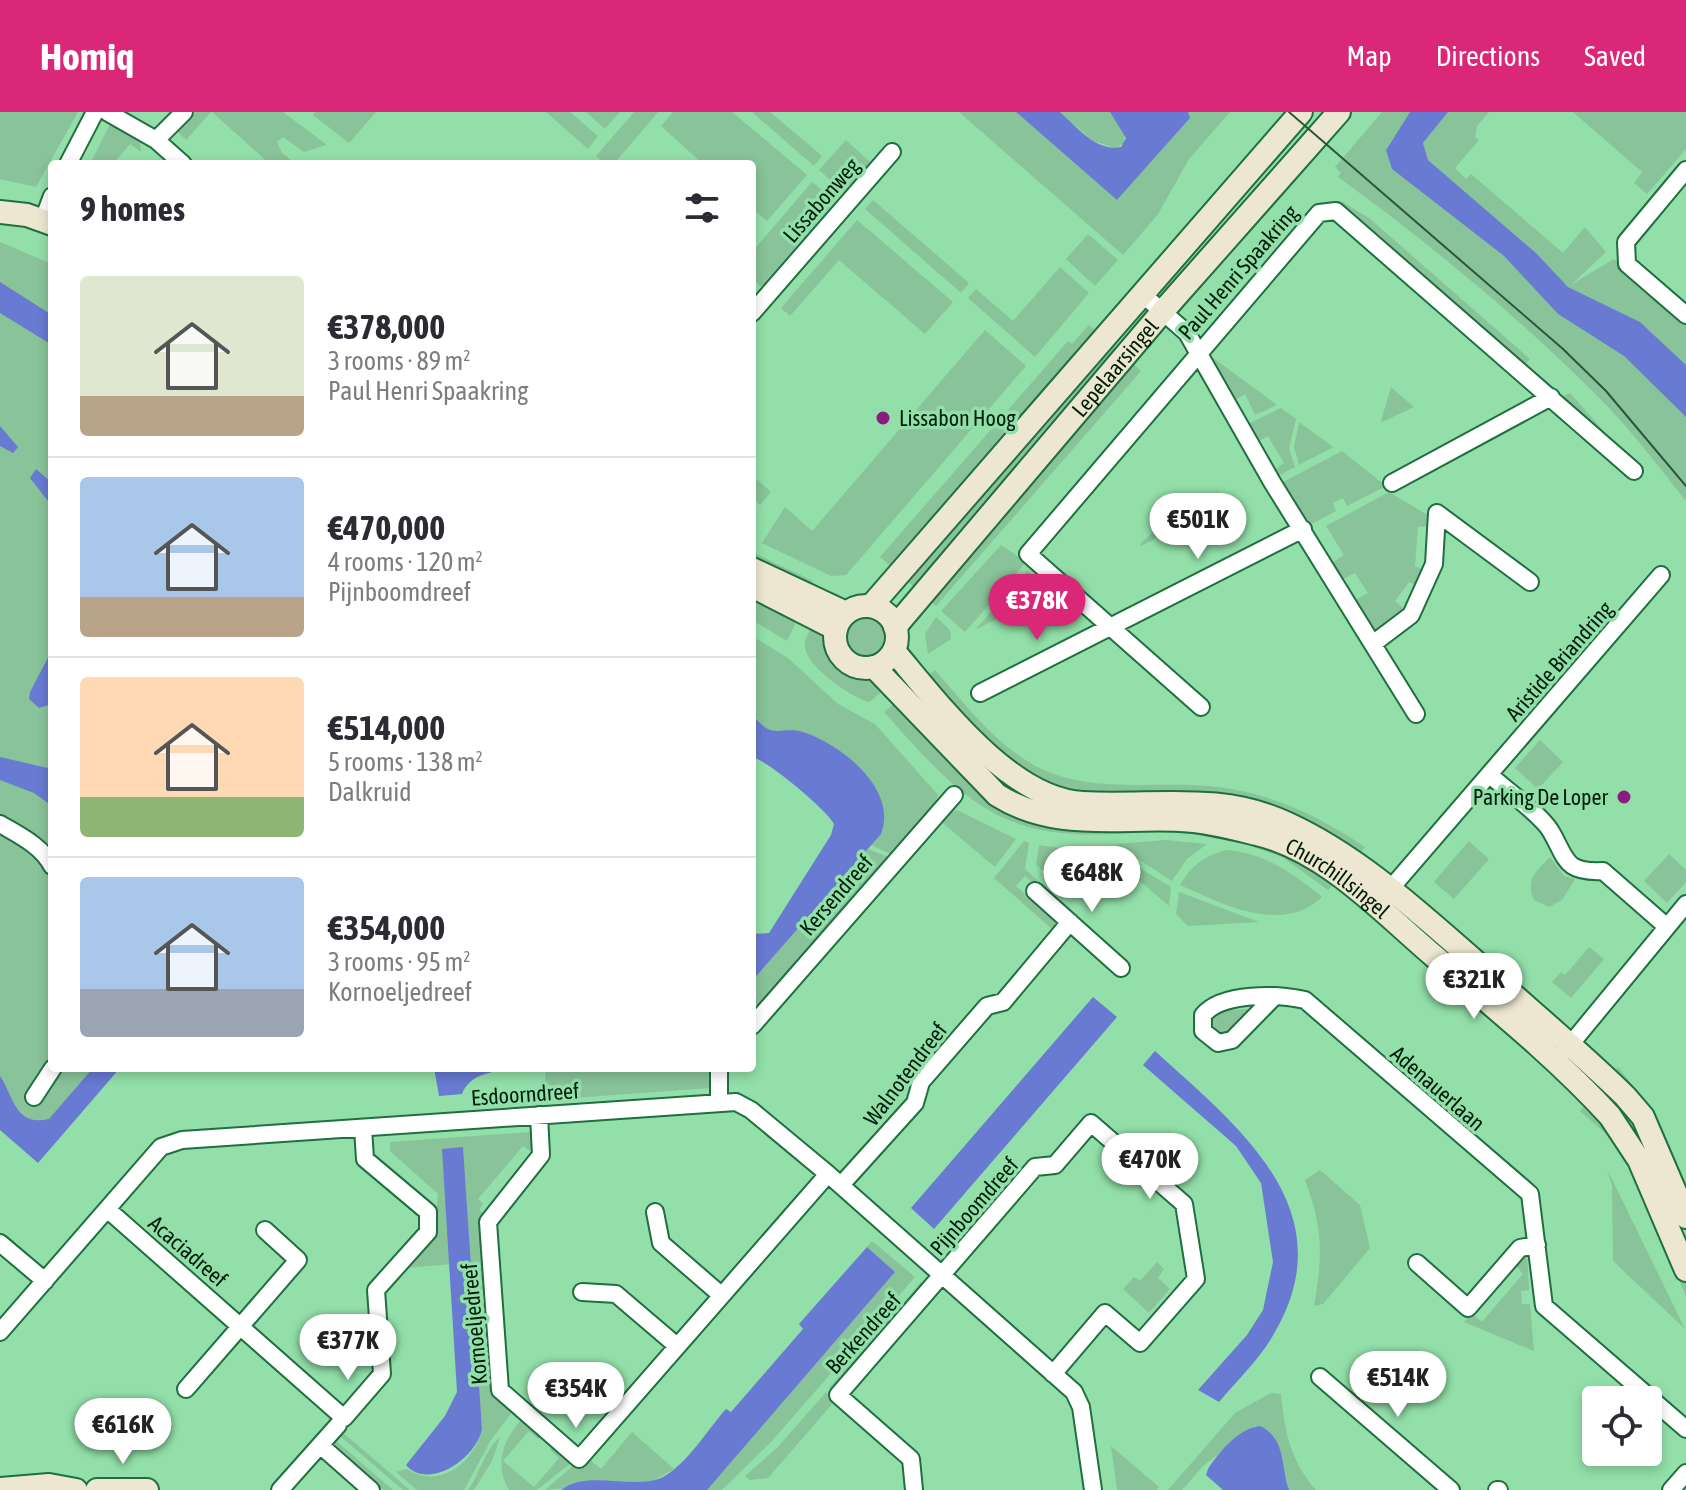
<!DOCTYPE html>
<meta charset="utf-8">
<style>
:root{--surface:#fff;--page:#f2f2f3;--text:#2b2b33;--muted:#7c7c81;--line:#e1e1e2;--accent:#db2777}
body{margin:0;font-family:"Asap Condensed",sans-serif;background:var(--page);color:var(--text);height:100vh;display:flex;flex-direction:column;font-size:30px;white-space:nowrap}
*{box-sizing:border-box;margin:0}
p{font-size:26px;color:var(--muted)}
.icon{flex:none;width:44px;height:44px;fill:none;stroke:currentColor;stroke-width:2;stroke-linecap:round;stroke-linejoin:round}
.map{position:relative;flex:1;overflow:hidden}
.drawer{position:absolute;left:48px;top:48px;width:708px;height:912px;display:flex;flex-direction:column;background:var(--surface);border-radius:8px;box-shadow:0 4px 12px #0003}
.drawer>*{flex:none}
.buttons{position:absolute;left:1582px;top:1274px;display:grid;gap:16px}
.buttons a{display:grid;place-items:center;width:80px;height:80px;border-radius:8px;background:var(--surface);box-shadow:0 4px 12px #0003;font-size:40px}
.price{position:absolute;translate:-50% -68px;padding:0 18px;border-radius:28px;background:#fff;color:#222;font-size:26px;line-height:52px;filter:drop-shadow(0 2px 4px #0008)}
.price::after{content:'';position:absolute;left:50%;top:48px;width:24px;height:18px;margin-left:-12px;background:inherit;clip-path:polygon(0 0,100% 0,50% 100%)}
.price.selected{background:var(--accent);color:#fff}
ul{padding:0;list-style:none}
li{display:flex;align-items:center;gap:24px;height:200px;padding:0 32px}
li+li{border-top:2px solid var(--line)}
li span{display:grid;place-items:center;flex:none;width:224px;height:160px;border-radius:8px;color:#555}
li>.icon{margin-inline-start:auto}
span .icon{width:96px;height:96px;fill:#fffc;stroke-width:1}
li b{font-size:34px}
h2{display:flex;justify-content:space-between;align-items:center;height:96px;padding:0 32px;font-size:34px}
header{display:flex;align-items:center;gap:48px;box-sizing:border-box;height:112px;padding:0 40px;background:var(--accent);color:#fff}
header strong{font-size:38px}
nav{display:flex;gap:44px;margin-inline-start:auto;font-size:28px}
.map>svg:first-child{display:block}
.green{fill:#88c399}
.water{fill:#687ad2}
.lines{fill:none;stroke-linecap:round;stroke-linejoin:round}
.street-casing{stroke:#1f6f40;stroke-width:20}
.secondary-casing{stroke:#1f6f40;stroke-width:26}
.street{stroke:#fff;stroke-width:16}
.secondary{stroke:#ede7d1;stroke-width:22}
.tram{stroke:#2a5739;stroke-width:2}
.poi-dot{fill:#8a1b7f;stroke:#92dfa9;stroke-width:3}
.labels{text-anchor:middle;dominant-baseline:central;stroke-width:7;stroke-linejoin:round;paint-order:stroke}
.street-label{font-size:22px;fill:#001f0b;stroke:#92dfa9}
.poi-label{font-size:22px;fill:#001f0b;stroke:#92dfa9;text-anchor:start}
</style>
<header>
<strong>Homiq</strong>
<nav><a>Map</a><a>Directions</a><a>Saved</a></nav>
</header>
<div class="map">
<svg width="1686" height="1378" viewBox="0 0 1686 1378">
<rect width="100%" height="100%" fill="#92dfa9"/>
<!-- green -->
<path class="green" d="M0,0H78L36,75L0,67Z
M195,0H211L186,28L178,20Z
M212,0H283L327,33L304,40L283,25L277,30L282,41L296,52H270Z
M315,0H376L349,31L313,3Z
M546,0H570L598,24L588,37Z
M586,0H620L605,17Z
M634,0H658L614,52H605L596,44Z
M673,0H732L807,63L767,109L752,96V52H703L661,14Z
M752,0H770L822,44L814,54Z
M959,0H1016L1117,88L1189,7L1188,0H1230L1189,47L1158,102L1123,143Z
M1060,0H1110L1125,22L1124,31L1116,36L1093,29Z
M1382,0H1410L1386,37L1392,57L1504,144L1558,202L1624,244L1686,305V389C1662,359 1638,327 1612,299C1533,217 1431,132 1338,65L1341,61L1335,55Z
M1448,0H1489L1477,14L1475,25L1479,28L1455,56L1466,67L1471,62L1563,141L1585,115L1606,140L1572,172L1614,147L1686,211V253L1640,210L1568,175L1536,141L1428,48L1423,31Z
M1573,0H1686V37L1647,82L1634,71L1642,60Z
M110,12L140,28L141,40L130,32L113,52H90Z
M846,28L870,50L844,80L819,58Z
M812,70L835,89L762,175L752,166V140Z
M873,88L969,171L961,181L865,97Z
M1341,89L1369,106L1530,247L1524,254L1338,94Z
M857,108L953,190L925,222L839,148L790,204L781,196Z
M1088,122L1118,148L1095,174L1066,147Z
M0,130L52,152V956H106L41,1034L0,994Z
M1060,155L1089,181L1035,245L968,186L976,177L1013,209Z
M1089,213L1100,223L896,459L880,445L1068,229L1072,232Z
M985,218L1026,254L846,463L831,464L762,431L785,395L812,419Z
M1109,230L1122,243L918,479L904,466Z
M1212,245L1277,293L1255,303L1245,282L1232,290L1208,251Z
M1130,249L1141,259L936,494L926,485Z
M1391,275L1414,295L1382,310L1381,309Z
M1570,281L1636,355L1561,286Z
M1281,296L1296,307L1289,336L1295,355L1278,364L1274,358L1284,351L1268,324L1257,330L1246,313Z
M1299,310L1333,335L1299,353L1294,335Z
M1342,339L1386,374L1347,394L1343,386L1333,391L1336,399L1310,413L1283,370Z
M752,363L771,380L760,393L752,386Z
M1389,380L1431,405V414L1418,415L1415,454L1424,458L1420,475L1409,470L1395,489L1404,497L1376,518L1356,488L1368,481L1355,461L1343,467L1332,451L1344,443L1326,414Z
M1193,382L1205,401L1141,434L1140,432Z
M1001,433L1026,450L965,520L941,499Z
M752,440L813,469L809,479L752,449Z
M1027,459L1051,479L975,518Z
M752,482L798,506L787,529L752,508Z
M936,505L950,518L951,527L928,542L925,522Z
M847 525a19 19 0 1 1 38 0a19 19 0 1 1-38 0Z
M812,514C828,525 825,545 840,556C855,567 873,565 889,574L869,590C852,586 802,552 805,532C805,526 810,519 812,514Z
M752,524L788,546L838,592L875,612L938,683L932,699L893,743L871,733L881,722L801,619C794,620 784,622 776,621C741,616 752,551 752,524Z
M935,558C964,591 992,628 1030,651C1084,683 1150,669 1209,674C1269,680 1316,702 1365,735L1357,745L1113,686L1054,678L992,642L924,567Z
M900,587L1003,690L1141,715L1142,720C1006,733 970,697 884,600Z
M1540,628L1563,650L1538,677L1515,656Z
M957,698L1016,727L995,755L938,707Z
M1227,726L1284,736L1336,770L1328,778L1282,745Z
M1166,728L1207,732L1187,747L1172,769L1115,732Z
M1024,729L1029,731L1025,757L1037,768L1034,772L1025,764L1016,774L1058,810L1052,817L994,766Z
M1469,729L1489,747L1454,787L1434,770Z
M1039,733L1066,737L1047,762L1036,753Z
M868,737L891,746L752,905V869Z
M1226,738C1265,741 1292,761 1322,785C1283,823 1222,792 1180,773C1192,753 1204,744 1226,738Z
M1105,739H1112L1171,775L1169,794Z
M1669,742L1686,758V770L1667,791L1644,769Z
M1550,745L1564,764L1575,767L1562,788L1549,795L1534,788C1525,767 1536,760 1550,745Z
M1179,780L1259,810L1188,814L1176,802Z
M1589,835L1604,847L1571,886L1552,870L1561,860L1565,863Z
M1254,897L1237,917L1222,923L1212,916V908L1222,898Z
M1618,955L1651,996L1686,1077V1089L1613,961Z
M546,956H710L711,976L544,988Z
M1589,989L1636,1053L1686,1171V1184L1631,1056L1607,1023L1580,999Z
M532,1020V1040L523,1034L478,1087L483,1092L479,1098L483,1101L493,1281L513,1299L491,1328L464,1378H417L396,1360L407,1357C438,1378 475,1351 482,1317L463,1036L442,1037L451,1152L405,1156L435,1120L438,1082L390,1039V1030Z
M1607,1057L1685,1217L1613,1149L1612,1073Z
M1320,1058L1360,1093L1370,1136L1323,1192L1314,1194C1323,1143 1323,1116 1305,1068Z
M872,1129L915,1165L771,1330L722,1378H707L895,1160L867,1135Z
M1527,1141L1529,1178L1521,1179L1522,1192H1530L1534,1239L1464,1210L1471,1201L1482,1210L1523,1162L1514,1151Z
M1157,1150L1164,1157L1158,1166L1170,1177L1149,1201L1123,1177L1134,1165L1140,1169Z
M921,1170L925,1173L833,1279L829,1276Z
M826,1280L833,1291L768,1366L750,1368L745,1364L778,1335Z
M1271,1281L1281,1282C1285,1321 1290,1348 1316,1378H1289C1282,1354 1285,1320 1255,1314L1203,1354L1182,1378H1168L1235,1301Z
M522,1307L541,1323L538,1327L529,1319L503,1349L534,1375L559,1346L550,1338L553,1334L572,1350L537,1378H509C494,1352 503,1328 522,1307Z
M341,1319L410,1378H403L339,1323Z
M632,1320L674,1357L652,1369L545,1378L575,1352L581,1357L589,1347L601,1357Z
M500,1325L492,1349L474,1378H468C480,1362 485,1337 500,1325Z
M335,1328L393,1378H384L371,1370L372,1365L358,1359L359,1354L345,1348L347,1343L332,1330Z
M1111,1334L1159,1375L1157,1378H1117Z"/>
<!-- water -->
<path class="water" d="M1016,0H1060C1077,15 1096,40 1121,35L1126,26L1110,0H1188L1190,6L1117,88Z
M1410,0H1448L1423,31L1428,48L1536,141L1568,175L1640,210L1686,253V305L1624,244L1558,202L1504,144L1392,57L1386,38Z
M0,170L52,203V233L0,201Z
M0,314L18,335L13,341L0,334Z
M36,357L52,371V394L30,366Z
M52,538V592L39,596L29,587L30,580Z
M752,601C772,631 781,612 806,621C843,634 898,678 881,722L752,869V822L769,821L831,723L834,712C827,698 767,648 752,645Z
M0,645L52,657V694L34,681L0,668Z
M1093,885L1117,905L934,1117L911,1096Z
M1155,939C1236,1013 1345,1096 1276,1218C1262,1245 1238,1267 1219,1290L1198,1278L1247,1223L1263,1198L1273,1150L1261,1071L1236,1034L1143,953Z
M93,956H120L38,1051L0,1018V964C14,985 15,1015 49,1007Z
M434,956H540C513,959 473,954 462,982L439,984Z
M463,1035L482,1317C475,1349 427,1378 406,1353L445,1304L457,1280L442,1037Z
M867,1135L895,1160L707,1378H561C588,1357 631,1378 661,1366C686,1354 707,1318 726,1297L731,1300L803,1217L799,1212Z
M1260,1314C1286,1326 1281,1354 1289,1378H1223L1206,1363L1208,1357C1219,1340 1239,1316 1260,1314Z"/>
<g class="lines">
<!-- street casing -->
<g class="street-casing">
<path id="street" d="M107,0L156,28L183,52
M156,28L184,0
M68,52L95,0
M1686,58L1626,130L1627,152L1686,203
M43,108L52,84
M1141,181L1187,221L1272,370L1416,602
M752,201L892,40
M1392,371L1551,285
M1437,401L1530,470
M1374,531L1411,503L1434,452L1437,401
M980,581L1303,417
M1201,595L1028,442L1319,101L1336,99L1634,359
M1490,663C1506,678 1539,701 1550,718C1567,746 1563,761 1603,759L1666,814
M0,712C19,723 42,734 52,754
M1035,779L1121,856
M1385,783L1661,463
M1275,884L1232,928L1218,931L1203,919V903C1222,880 1278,882 1305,888L1530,1082L1544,1194L1686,1317
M752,914L954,683
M1565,939L1686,792
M719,956V989
M34,985L53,956
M539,1003L541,1043L488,1110L500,1278L579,1347L828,1062
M841,1073L915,991L921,970L987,894L1003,890L1070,810
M107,1097L344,1306L382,1262L376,1178L428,1120V1100L365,1047L363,1016
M655,1100L661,1131L721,1183
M0,1131L45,1169
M1417,1151L1468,1196L1520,1136L1537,1133
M582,1180L616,1182L677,1234
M0,1220L161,1035L182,1028L736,990L751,998L828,1062L1074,1280L1081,1295L1093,1378
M1320,1265L1451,1378
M186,1277L298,1148L265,1118
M320,1333L371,1378
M280,1378L338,1313
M914,1378L911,1347L838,1283L1035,1055L1055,1053L1091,1011L1184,1092L1196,1167L1140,1231L1105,1201L1053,1262
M1497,1378H1499
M1671,1378L1686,1361"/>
</g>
<!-- secondary casing -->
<g class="secondary-casing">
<g id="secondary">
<path d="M0,100L27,103L52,112"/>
<path d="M752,457L846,501"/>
<path d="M752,474L836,517"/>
<path d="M871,494L1301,0"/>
<circle cx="866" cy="525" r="31"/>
<path id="s1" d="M895,515L1163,199L1339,0"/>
<path d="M894,539C938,591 1010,688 1083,691C1153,695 1220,680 1286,711C1361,745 1424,805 1485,858C1532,900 1580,940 1625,984L1643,1005L1686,1105"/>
<path id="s2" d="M874,555L997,683C1054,719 1116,705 1180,708C1205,709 1232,716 1257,722C1327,739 1383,801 1435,845C1495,896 1557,946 1610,1004L1639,1048L1686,1158"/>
<path d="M0,1377L49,1373L76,1378"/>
<path d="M97,1378H147"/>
</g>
</g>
<!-- street -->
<use href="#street" class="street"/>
<!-- secondary -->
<use href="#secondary" class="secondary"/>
<!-- tram -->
<path class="tram" d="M1289,0L1563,237L1606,279L1686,374"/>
</g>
<!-- markers -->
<g class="poi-dot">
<circle cx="883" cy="306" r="8"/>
<circle cx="1624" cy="685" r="8"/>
</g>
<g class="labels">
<!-- street labels -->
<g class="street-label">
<text transform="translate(821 88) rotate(-49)">Lissabonweg</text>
<text transform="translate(1238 160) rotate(-49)">Paul Henri Spaakring</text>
<text stroke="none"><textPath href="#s1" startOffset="340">Lepelaarsingel</textPath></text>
<text transform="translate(1559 549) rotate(-49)">Aristide Briandring</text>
<text stroke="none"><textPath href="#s2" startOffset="536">Churchillsingel</textPath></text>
<text transform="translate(836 783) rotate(-49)">Kersendreef</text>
<text transform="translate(905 962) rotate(-53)">Walnotendreef</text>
<text transform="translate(1438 976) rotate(41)">Adenauerlaan</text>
<text transform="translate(525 982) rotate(-4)">Esdoorndreef</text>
<text transform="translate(974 1094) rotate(-49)">Pijnboomdreef</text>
<text transform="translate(188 1139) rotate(41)">Acaciadreef</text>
<text transform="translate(474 1212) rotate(-95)">Kornoeljedreef</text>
<text transform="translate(863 1221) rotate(-48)">Berkendreef</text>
</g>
<!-- poi labels -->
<g class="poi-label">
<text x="899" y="306">Lissabon Hoog</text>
<text x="1608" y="685" text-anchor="end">Parking De Loper</text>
</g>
</g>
</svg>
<div class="buttons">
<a><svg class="icon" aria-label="locate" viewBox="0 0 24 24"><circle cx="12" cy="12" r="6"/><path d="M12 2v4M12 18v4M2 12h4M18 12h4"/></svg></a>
</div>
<b class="price" style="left:1198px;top:449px">€501K</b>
<b class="price selected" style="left:1037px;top:530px">€378K</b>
<b class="price" style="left:1092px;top:802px">€648K</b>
<b class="price" style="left:1474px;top:909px">€321K</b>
<b class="price" style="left:1150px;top:1089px">€470K</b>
<b class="price" style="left:348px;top:1270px">€377K</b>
<b class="price" style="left:1398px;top:1307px">€514K</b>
<b class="price" style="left:576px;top:1318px">€354K</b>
<b class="price" style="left:123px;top:1354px">€616K</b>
<section class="drawer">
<h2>9 homes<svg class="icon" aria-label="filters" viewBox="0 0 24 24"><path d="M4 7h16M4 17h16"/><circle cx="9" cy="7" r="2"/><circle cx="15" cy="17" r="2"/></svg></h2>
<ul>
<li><span style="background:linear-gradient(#dfe7d0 75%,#b9a48a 0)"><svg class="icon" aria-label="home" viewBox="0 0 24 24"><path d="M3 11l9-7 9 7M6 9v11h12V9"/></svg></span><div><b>€378,000</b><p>3 rooms · 89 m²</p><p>Paul Henri Spaakring</p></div></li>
<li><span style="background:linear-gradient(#a9c7e8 75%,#b9a48a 0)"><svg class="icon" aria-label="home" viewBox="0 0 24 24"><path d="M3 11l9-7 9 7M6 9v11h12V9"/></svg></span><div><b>€470,000</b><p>4 rooms · 120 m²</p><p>Pijnboomdreef</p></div></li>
<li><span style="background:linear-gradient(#ffd9b3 75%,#8fb573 0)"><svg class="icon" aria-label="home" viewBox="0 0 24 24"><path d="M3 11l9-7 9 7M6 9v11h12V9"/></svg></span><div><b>€514,000</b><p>5 rooms · 138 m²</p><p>Dalkruid</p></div></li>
<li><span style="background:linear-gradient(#a9c7e8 70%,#9aa5b1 0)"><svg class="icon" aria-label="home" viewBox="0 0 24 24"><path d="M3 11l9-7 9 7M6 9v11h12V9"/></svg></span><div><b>€354,000</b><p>3 rooms · 95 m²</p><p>Kornoeljedreef</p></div></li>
</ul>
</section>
</div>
